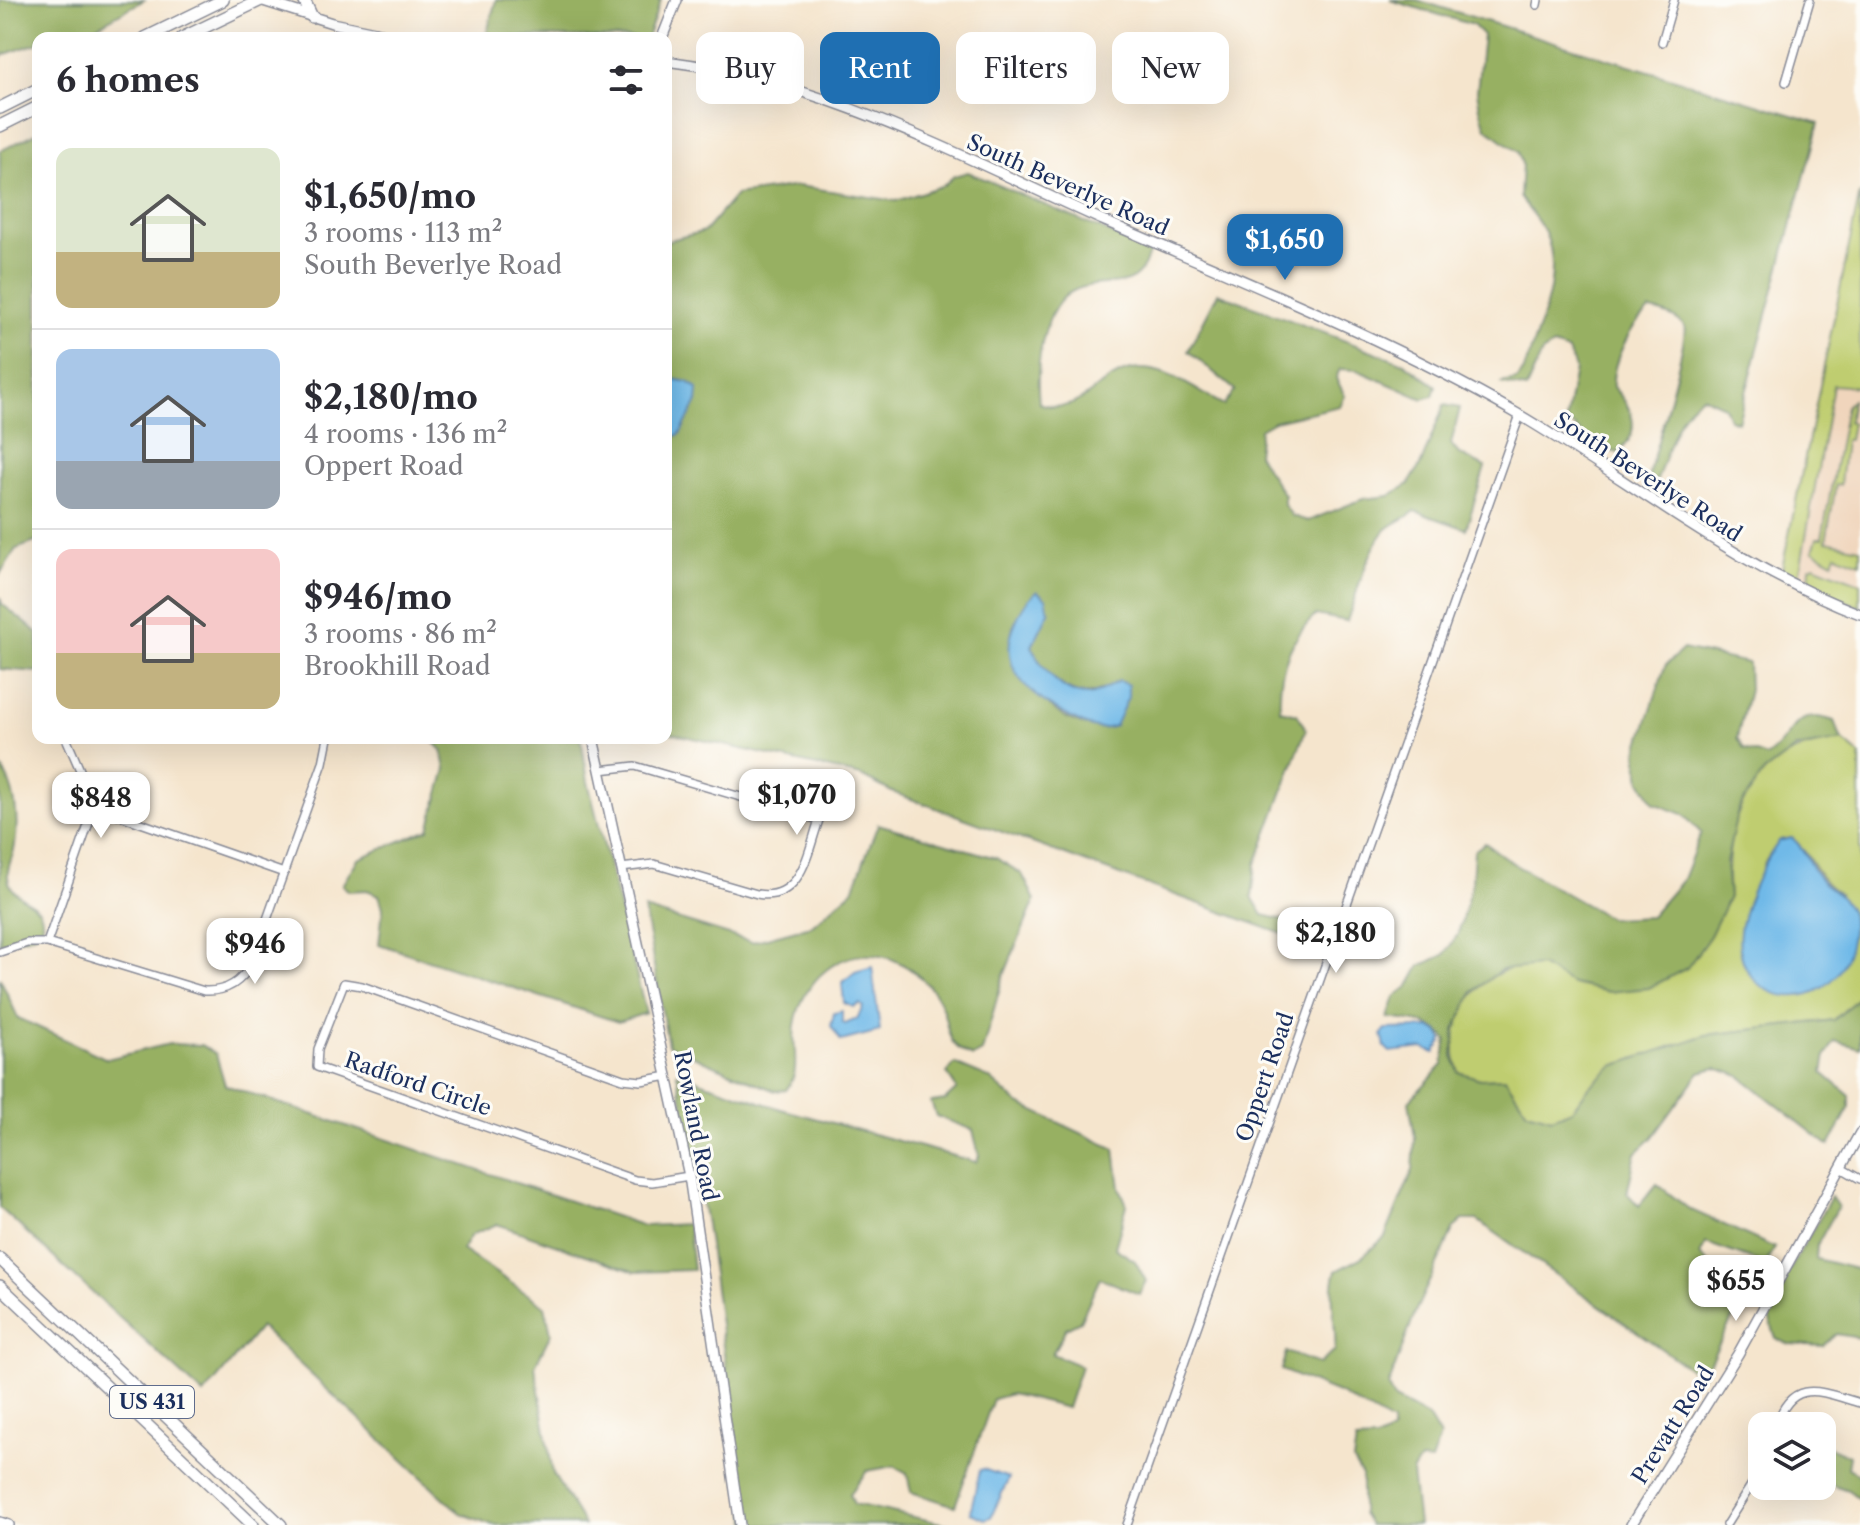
<!DOCTYPE html>
<meta charset="utf-8">
<style>
:root{--surface:#fff;--page:#f7f7f7;--text:#2b2b33;--muted:#7c7c81;--line:#e1e1e2;--accent:#1f6fb2}
body{margin:0;font-family:"Libre Caslon Text",serif;background:var(--page);color:var(--text);height:100vh;display:flex;flex-direction:column;font-size:30px;white-space:nowrap}
*{box-sizing:border-box;margin:0}
p{font-size:26px;color:var(--muted)}
.icon{flex:none;width:44px;height:44px;fill:none;stroke:currentColor;stroke-width:2;stroke-linecap:round;stroke-linejoin:round}
.map{position:relative;flex:1;overflow:hidden}
.panel{position:absolute;left:32px;top:32px;width:640px;height:712px;display:flex;flex-direction:column;background:var(--surface);border-radius:16px;box-shadow:0 8px 32px #0002}
.panel>*{flex:none}
.hud{position:absolute;left:696px;top:32px;width:760px;height:72px;display:flex;gap:16px}
.fabs{position:absolute;left:1748px;top:1412px;display:grid;gap:16px}
.fabs a{display:grid;place-items:center;width:88px;height:88px;border-radius:16px;background:var(--surface);box-shadow:0 8px 32px #0002;font-size:40px}
.price{position:absolute;translate:-50% -68px;padding:0 18px;border-radius:16px;background:#fff;color:#222;font-size:26px;line-height:52px;filter:drop-shadow(0 2px 4px #0008)}
.price::after{content:'';position:absolute;left:50%;top:48px;width:24px;height:18px;margin-left:-12px;background:inherit;clip-path:polygon(0 0,100% 0,50% 100%)}
.price.active{background:var(--accent);color:#fff}
ul{padding:0;list-style:none}
li{display:flex;align-items:center;gap:24px;height:200px;padding:0 24px}
li+li{border-top:2px solid var(--line)}
li span{display:grid;place-items:center;flex:none;width:224px;height:160px;border-radius:16px;color:#555}
li>.icon{margin-inline-start:auto}
span .icon{width:96px;height:96px;fill:#fffc;stroke-width:1}
li b{font-size:34px}
h2{display:flex;justify-content:space-between;align-items:center;height:96px;padding:0 24px;font-size:34px}
.chip{padding:0 28px;border-radius:16px;background:var(--surface);box-shadow:0 8px 32px #0002;font-size:28px;line-height:72px}
.chip.active{background:var(--accent);color:#fff}
.map>svg:first-child{display:block}
.built{fill:#f0d5bc}
.green{fill:#bfcd70;stroke:#6d7e67;stroke-width:2;fill-rule:evenodd}
.forest{fill:#97b062;stroke:#597060;stroke-width:2;fill-rule:evenodd}
.water{fill:#70b9e8;stroke:#4674a3;stroke-width:2}
.lines{fill:none;stroke-linecap:round;stroke-linejoin:round}
.minor-casing{stroke:#888a96;stroke-width:10}
.tertiary-casing{stroke:#888a96;stroke-width:12}
.trunk-casing{stroke:#888a96;stroke-width:14}
.minor{stroke:#fff;stroke-width:7}
.tertiary{stroke:#fff;stroke-width:9}
.trunk{stroke:#fff;stroke-width:11}
.labels{text-anchor:middle;dominant-baseline:central;stroke-width:6;stroke-linejoin:round;paint-order:stroke}
.shield{fill:#fdfcf7;stroke:#5f6c8c;stroke-width:2}
.shield-label{font-size:20px;font-weight:bold;fill:#1b2f5e}
.street-label{font-size:22px;fill:#1b2f5e;stroke:#fdfcf7}
</style>
<div class="map">
<svg width="1860" height="1525" viewBox="0 0 1860 1525">
<rect width="100%" height="100%" fill="#fdfcf7"/>
<filter id="ink" filterUnits="userSpaceOnUse"><feTurbulence type="fractalNoise" baseFrequency=".0125" numOctaves="2"/><feDisplacementMap in="SourceGraphic" scale="16" xChannelSelector="R" yChannelSelector="G"/><feConvolveMatrix kernelMatrix="1 2 1 2 8 2 1 2 1" color-interpolation-filters="sRGB"/></filter>
<filter id="wash" filterUnits="userSpaceOnUse"><feTurbulence type="fractalNoise" baseFrequency=".006" numOctaves="4" result="noise"/><feDisplacementMap in="SourceGraphic" scale="32" xChannelSelector="R" yChannelSelector="G"/><feGaussianBlur stdDeviation="1.8" result="paint"/><feColorMatrix in="noise" values="0 0 0 0 0 0 0 0 0 0 0 0 0 0 0 0 0 1.4 0 .05"/><feComposite in="paint" operator="in"/></filter>
<g filter="url(#wash)">
<rect width="100%" height="100%" fill="#f5e5cd"/>
<!-- built -->
<path class="built" d="M1860,193V607L1789,578Z"/>
<!-- green -->
<path class="green" d="M1860,193V387L1833,385L1799,576L1789,578L1781,573Z
M1852,400L1848,422L1852,423L1849,440H1845L1840,485H1836L1826,541L1860,548V563L1836,554L1833,562L1813,551L1817,538H1822L1846,406Z
M1814,565L1860,583V607L1809,585L1810,567Z
M1842,740L1860,755V996L1834,1020L1706,1035L1614,1066L1590,1086L1572,1110L1552,1118L1527,1111L1505,1078L1480,1079L1459,1072C1441,1022 1482,959 1539,966C1549,968 1563,979 1572,984L1729,897C1722,815 1753,747 1842,740ZM1792,838C1813,855 1811,874 1839,894L1742,923L1765,862L1780,840Z"/>
<!-- forest -->
<path class="forest" d="M0,0H144L81,35L38,38V43L2,55L0,60Z
M496,0H661L647,38L486,36Z
M1390,0H1417L1819,123L1738,422L1729,419L1724,406L1702,396C1675,413 1668,451 1657,480L1650,482L1649,473C1654,454 1690,335 1684,326C1677,316 1661,312 1650,310C1631,323 1611,364 1613,387C1633,408 1643,431 1618,453L1600,448L1566,420L1575,369L1568,351L1553,346L1542,353L1526,389L1500,383L1517,380L1524,370C1538,327 1565,276 1545,233C1538,219 1528,210 1520,197L1522,164L1518,152L1486,128L1480,109L1477,91L1483,35L1473,25Z
M38,132V541L16,549L0,574V151Z
M968,172L1150,250C1137,299 1108,275 1075,290C1041,305 1035,371 1039,403C1092,423 1101,352 1163,373C1184,380 1204,395 1224,405L1235,390L1188,351L1218,293L1404,363L1436,386L1433,396L1423,399L1357,370L1340,369L1336,378L1345,396L1340,406L1274,421L1260,429L1257,454L1284,495V505L1292,516L1308,521L1363,499L1389,496L1409,484L1421,464L1444,405L1460,408L1451,444L1459,454L1485,467L1466,529L1415,511C1406,519 1390,524 1384,532C1365,557 1357,593 1347,621L1316,615C1288,640 1278,673 1280,710L1297,714L1306,729L1256,864L1252,897L1263,915L1317,928L1313,945L892,792L861,776L666,732V440L680,434L672,379L666,380V241L705,231L736,195L798,186L896,201L944,185L954,176ZM1049,612L1032,646C1042,672 1071,704 1101,690L1115,726C1098,733 1064,720 1051,707C1040,697 1021,644 1013,627Z
M0,597L2,604L38,633V672L0,669Z
M1683,649L1748,663L1749,690L1737,738L1744,749L1766,757C1796,737 1790,706 1834,721L1842,740L1796,748L1764,772L1738,810L1726,863L1729,897L1710,936L1687,968L1649,988L1609,992L1572,984L1540,966L1501,970L1473,992L1455,1030L1453,1056L1459,1072L1480,1079L1505,1078L1527,1111L1552,1118L1572,1110L1590,1086L1613,1066L1706,1035L1834,1020L1860,996V1048L1835,1041L1826,1055L1823,1073L1850,1096V1107L1829,1146L1740,1076L1716,1068L1700,1072L1652,1138L1636,1153L1627,1193L1639,1206L1657,1184L1689,1209L1775,1248L1765,1264L1706,1243L1700,1255L1727,1280L1739,1306L1702,1377L1477,1220H1463L1454,1228L1416,1310L1388,1387L1393,1398L1428,1417L1440,1437L1431,1461L1420,1460L1412,1473L1418,1525H1369L1362,1514V1476L1353,1461L1356,1441L1376,1440L1392,1432V1423L1338,1393L1281,1370L1286,1352L1319,1364L1335,1350C1337,1324 1328,1294 1336,1271L1362,1257L1385,1237L1413,1170L1415,1138L1409,1101L1443,1065L1447,1040C1432,1021 1412,1021 1388,1018L1395,997L1409,986L1420,966L1444,955L1458,934L1472,883L1474,851L1485,843L1517,866L1611,919L1650,917L1683,879L1701,833L1683,814L1654,803L1641,781L1637,753L1665,666Z
M430,738H581L588,782L646,1013L618,1022L379,944L383,908L379,895L367,890L349,891L342,885L358,859L429,829L446,769L442,750Z
M0,766C16,786 19,820 15,845C13,860 2,872 12,888C24,906 48,902 41,930L31,936L0,943Z
M878,824L996,858L1022,874L1035,900L1002,980L982,1052L973,1057C941,1043 952,1028 940,1003C930,982 907,963 885,957C841,946 802,980 795,1025C791,1049 803,1069 786,1090L775,1091L668,1045L644,909L752,942L811,926L853,890Z
M0,978L18,1018L107,1059L169,1044L201,1045L216,1054L225,1085L644,1226L688,1224L693,1270L635,1272L497,1224L471,1235L462,1250L545,1306L551,1333L535,1366L553,1474L584,1525H493L460,1513L260,1327L204,1395L0,1208Z
M955,1064L989,1078L1019,1104L1115,1149L1120,1188L1127,1205L1115,1248L1135,1261L1146,1281L1139,1294L1100,1278L1080,1321L1066,1328L1052,1354L1081,1366L1067,1408L1011,1394L993,1399L955,1506L911,1492L907,1473L894,1466L867,1471L850,1494L854,1504L950,1525H748L706,1224L677,1073L781,1109L976,1162L979,1156L973,1130L936,1116L931,1102L945,1100L957,1089L947,1073Z
M1831,1197L1838,1207L1817,1245L1816,1259L1860,1270V1338L1836,1334L1823,1346L1789,1344L1776,1339L1767,1310Z
M1822,1444L1849,1456L1847,1468L1860,1475V1499L1848,1490L1822,1481Z"/>
<!-- water -->
<path class="water" d="M672,379L688,382L698,389L697,402L680,434L666,440V380Z
M1037,591L1046,598L1049,612L1032,646C1040,667 1063,696 1089,695C1099,694 1110,685 1119,681L1128,685V697L1115,726C1098,733 1083,724 1068,716C1031,696 994,668 1016,621C1022,608 1026,600 1037,591Z
M1792,838C1806,849 1808,865 1819,878C1829,891 1845,895 1851,913C1854,926 1851,943 1847,955C1829,1012 1750,1010 1740,949C1735,918 1762,866 1779,841Z
M872,967L880,1031L841,1041L831,1026L834,1013L842,1011V1022L845,1024L857,1019L863,1007L860,1004L853,1007L844,1003L842,983L855,972Z
M1431,1028L1438,1031L1443,1040L1435,1053L1423,1048L1390,1052L1385,1047L1382,1034L1386,1029Z
M983,1469L1009,1478L991,1517L985,1519L970,1513L980,1470Z"/>
</g>
<g filter="url(#ink)">
<g class="lines">
<!-- minor casing -->
<g class="minor-casing">
<path id="minor" d="M1537,5L1538,0
M1662,42L1674,0
M1786,82L1810,0
M600,770L635,766L819,820C808,851 802,902 757,894L654,864L621,868
M92,806L284,873
M47,943L91,817L90,793L66,738
M0,952L27,943H47L204,991C226,992 241,983 251,964L323,763L328,738
M668,1076L641,1081L623,1079L362,986L344,983L318,1049L317,1067L635,1180L652,1182L689,1176
M1841,1168L1860,1179
M1776,1426C1792,1376 1821,1392 1860,1403
M1127,1525L1520,415
M1726,1525L1762,1468"/>
</g>
<!-- tertiary casing -->
<g class="tertiary-casing">
<path id="tertiary" d="M260,0L332,23L404,38
M662,38L677,0
M666,61C823,80 965,159 1107,222C1245,282 1386,338 1516,413C1632,481 1734,566 1860,614
M593,738L689,1176L740,1525
M0,1522L9,1525
M1631,1525L1738,1354L1860,1133"/>
</g>
<!-- trunk casing -->
<g class="trunk-casing">
<path id="trunk" d="M304,0L312,17
M145,38L223,0
M182,38L261,0
M0,108L38,89
M0,126L38,107
M0,1259L281,1525
M0,1286L253,1525"/>
</g>
<!-- minor -->
<use href="#minor" class="minor"/>
<!-- tertiary -->
<use href="#tertiary" class="tertiary"/>
<!-- trunk -->
<use href="#trunk" class="trunk"/>
</g>
</g>
<g class="labels">
<!-- shield labels -->
<rect class="shield" x="110" y="1386" width="84" height="32" rx="6"/>
<g class="shield-label">
<text x="152" y="1402">US 431</text>
</g>
<!-- street labels -->
<g class="street-label">
<text transform="translate(1068 185) rotate(24)">South Beverlye Road</text>
<text transform="translate(1648 477) rotate(33)">South Beverlye Road</text>
<text transform="translate(1265 1077) rotate(-71)">Oppert Road</text>
<text transform="translate(418 1084) rotate(19)">Radford Circle</text>
<text transform="translate(696 1126) rotate(79)">Rowland Road</text>
<text transform="translate(1673 1425) rotate(-58)">Prevatt Road</text>
</g>
</g>
</svg>
<div class="fabs">
<a><svg class="icon" aria-label="layers" viewBox="0 0 24 24"><path d="M12 4l9 5-9 5-9-5zM3 14l9 5 9-5"/></svg></a>
</div>
<b class="price active" style="left:1285px;top:282px">$1,650</b>
<b class="price" style="left:797px;top:837px">$1,070</b>
<b class="price" style="left:101px;top:840px">$848</b>
<b class="price" style="left:1336px;top:975px">$2,180</b>
<b class="price" style="left:255px;top:986px">$946</b>
<b class="price" style="left:1736px;top:1323px">$655</b>
<div class="hud">
<a class="chip">Buy</a>
<a class="chip active">Rent</a>
<a class="chip">Filters</a>
<a class="chip">New</a>
</div>
<section class="panel">
<h2>6 homes<svg class="icon" aria-label="filters" viewBox="0 0 24 24"><path d="M4 7h16M4 17h16"/><circle cx="9" cy="7" r="2"/><circle cx="15" cy="17" r="2"/></svg></h2>
<ul>
<li><span style="background:linear-gradient(#dfe7d0 65%,#c2b280 0)"><svg class="icon" aria-label="home" viewBox="0 0 24 24"><path d="M3 11l9-7 9 7M6 9v11h12V9"/></svg></span><div><b>$1,650/mo</b><p>3 rooms · 113 m²</p><p>South Beverlye Road</p></div></li>
<li><span style="background:linear-gradient(#a9c7e8 70%,#9aa5b1 0)"><svg class="icon" aria-label="home" viewBox="0 0 24 24"><path d="M3 11l9-7 9 7M6 9v11h12V9"/></svg></span><div><b>$2,180/mo</b><p>4 rooms · 136 m²</p><p>Oppert Road</p></div></li>
<li><span style="background:linear-gradient(#f6c9c9 65%,#c2b280 0)"><svg class="icon" aria-label="home" viewBox="0 0 24 24"><path d="M3 11l9-7 9 7M6 9v11h12V9"/></svg></span><div><b>$946/mo</b><p>3 rooms · 86 m²</p><p>Brookhill Road</p></div></li>
</ul>
</section>
</div>
